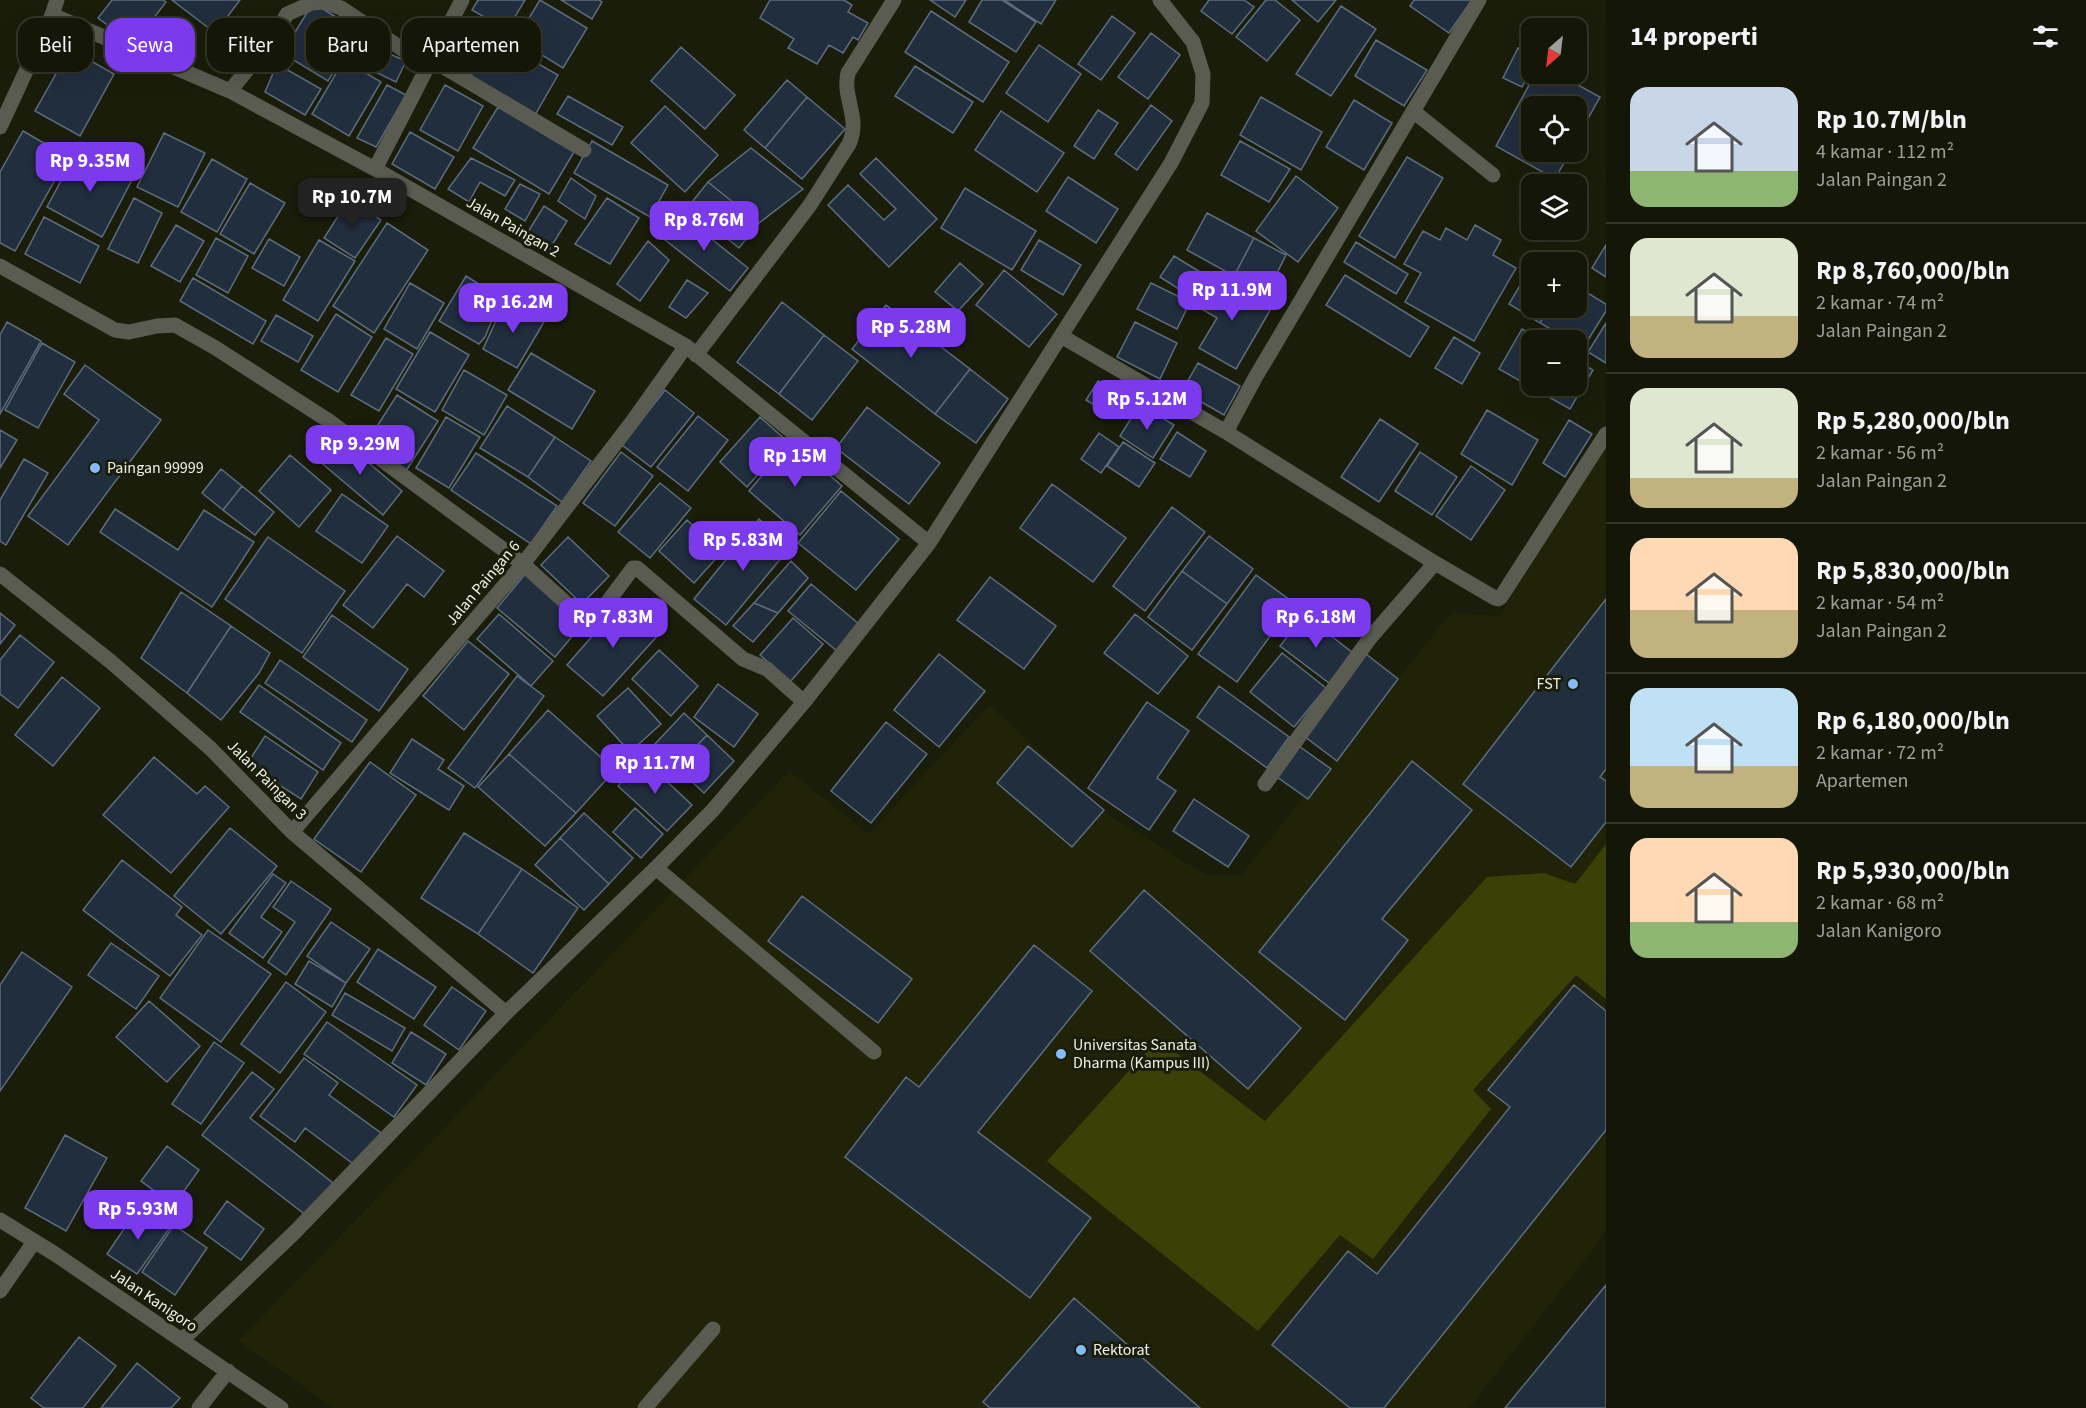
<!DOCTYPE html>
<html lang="id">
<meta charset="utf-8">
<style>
:root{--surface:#141607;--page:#1d1f11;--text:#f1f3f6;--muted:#9d9f9b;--line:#333528;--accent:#7c3aed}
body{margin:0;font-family:"Source Sans 3",sans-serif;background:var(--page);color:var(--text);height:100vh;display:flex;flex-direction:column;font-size:22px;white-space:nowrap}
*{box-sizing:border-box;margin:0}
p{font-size:20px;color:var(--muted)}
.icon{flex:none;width:33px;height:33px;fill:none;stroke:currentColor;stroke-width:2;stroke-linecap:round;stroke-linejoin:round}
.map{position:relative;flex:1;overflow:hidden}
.details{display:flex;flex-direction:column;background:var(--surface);width:480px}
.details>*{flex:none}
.hud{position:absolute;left:18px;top:18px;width:570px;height:54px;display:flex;gap:12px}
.needle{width:39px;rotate:208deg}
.fabs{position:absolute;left:1521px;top:18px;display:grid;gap:12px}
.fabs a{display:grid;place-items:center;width:66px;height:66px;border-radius:12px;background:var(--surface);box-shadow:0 6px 24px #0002,0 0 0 2px var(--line);font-size:30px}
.price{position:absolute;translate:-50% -51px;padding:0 14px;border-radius:12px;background:var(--accent);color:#fff;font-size:20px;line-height:39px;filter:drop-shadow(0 2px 3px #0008)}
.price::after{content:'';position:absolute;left:50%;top:36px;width:18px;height:14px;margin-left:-9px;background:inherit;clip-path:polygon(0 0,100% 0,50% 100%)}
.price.active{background:#222;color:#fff}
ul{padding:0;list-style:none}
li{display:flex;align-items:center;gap:18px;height:150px;padding:0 24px}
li+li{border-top:2px solid var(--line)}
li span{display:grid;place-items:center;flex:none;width:168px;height:120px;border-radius:18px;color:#555}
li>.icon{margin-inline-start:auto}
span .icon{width:72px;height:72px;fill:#fffc;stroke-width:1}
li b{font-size:26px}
h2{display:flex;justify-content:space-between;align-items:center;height:72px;padding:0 24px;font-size:26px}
.chip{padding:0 21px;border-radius:18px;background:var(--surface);box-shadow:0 6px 24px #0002,0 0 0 2px var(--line);font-size:21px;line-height:54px}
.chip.active{background:var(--accent);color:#fff}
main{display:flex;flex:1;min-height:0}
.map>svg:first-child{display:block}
.built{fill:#212308}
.green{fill:#3b4007}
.building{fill:#212e3e;stroke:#5d6d7f;stroke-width:1.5}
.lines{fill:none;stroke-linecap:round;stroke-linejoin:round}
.minor{stroke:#5a5c52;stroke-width:15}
.poi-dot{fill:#85bbfb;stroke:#1a1d09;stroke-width:2}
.labels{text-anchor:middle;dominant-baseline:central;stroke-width:6;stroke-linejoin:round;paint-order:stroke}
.street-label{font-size:16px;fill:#f0f2e5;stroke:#1a1d09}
.poi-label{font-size:16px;fill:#f0f2e5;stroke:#1a1d09;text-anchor:start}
</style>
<main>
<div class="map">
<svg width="1606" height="1408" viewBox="0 0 1606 1408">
<rect width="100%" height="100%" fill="#1a1d09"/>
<!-- built -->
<path class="built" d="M1606,446V1232L1469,1408H334L239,1341L789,771L869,834L989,705L1110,816L1206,875H1241L1452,612L1499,616Z"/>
<!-- green -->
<path class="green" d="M1606,844V999L1576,975L1473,1090L1491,1109L1373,1259L1340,1235L1258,1331L1047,1161L1158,1039L1265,1121L1487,877L1544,873L1575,884Z"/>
<!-- building -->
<path class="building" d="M112,0H163L166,2L134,44L98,18Z
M172,0H240L215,33Z
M478,0H525L507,30L472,10Z
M540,0L587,28L563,68L516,39Z
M561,0H599L602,2L592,19Z
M770,0H844L852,5L848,12L868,23L858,40L853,37L843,53L829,45L817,64L788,48L794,39L760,18Z
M930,0H966L955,17Z
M982,0H1002L1036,22L1016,52L969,22Z
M1004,0H1056L1041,24Z
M1209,0H1244L1254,7L1232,34L1201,11Z
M1266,0H1275L1300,20L1267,61L1236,37Z
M1292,0H1336L1318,22Z
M1414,0H1472L1449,33L1410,6Z
M313,3L359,31L328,81L282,53Z
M1341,6L1376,29L1331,96L1296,74Z
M931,11L1009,62L983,102L905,52Z
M1112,16L1135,33L1101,80L1078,64Z
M1151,33L1180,55L1148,99L1118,77Z
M493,38L558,75L535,115L469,79Z
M1376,40L1427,70L1404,106L1355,76Z
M1039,45L1081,74L1048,122L1006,93Z
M681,47L735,95L705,129L651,81Z
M1518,48L1532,55V68L1522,87L1503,78Z
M70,49L114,74L80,136L35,111Z
M378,49L406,61L396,82L369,69Z
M344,60L381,82L349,136L312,114Z
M277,64L321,89L305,115L265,92Z
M915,66L973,102L953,133L895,96Z
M1535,74H1558L1600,97L1576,140V106H1532V152H1570L1555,179L1496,146Z
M787,80L807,97L765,148L744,130Z
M387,85L406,95L376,147L357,138Z
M445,85L483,106L458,151L420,130Z
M568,96L623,127L612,145L557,114Z
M807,97L845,129L802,179L765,148Z
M1261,97L1322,132L1301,170L1240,135Z
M1354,100L1392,123L1364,170L1326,147Z
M1151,105L1172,121L1137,170L1115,154Z
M665,106L718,155L685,192L631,143Z
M498,107L574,152L549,194L473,148Z
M1098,110L1118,123L1094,159L1074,146Z
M1001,111L1064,153L1037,192L975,150Z
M23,131L68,157L15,251L0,243V172Z
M410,132L454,157L435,189L392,164Z
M164,133L205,153L178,207L137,187Z
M592,141L668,185L650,217L574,173Z
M1240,141L1290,169L1269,202L1221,175Z
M751,148L803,189L759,223L708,182Z
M78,149L133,178L102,237L47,207Z
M1407,157L1443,178L1395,258L1359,236Z
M471,158L515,180L505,196L480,182L469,202L448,189Z
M876,158L937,219L889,267L828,205L848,185L884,220L896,209L860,174Z
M212,159L247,179L217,232L181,212Z
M1296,176L1338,208L1298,262L1256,231Z
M1068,177L1118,209L1096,243L1046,211Z
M571,178L596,196L585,219L558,201Z
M708,182L759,223L739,248L688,207Z
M250,183L285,203L254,254L220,234Z
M520,184L540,194L525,221L505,209Z
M965,188L1036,231L1012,270L941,228Z
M134,198L162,213L138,263L108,249Z
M607,198L639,218L610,264L575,244Z
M349,199L381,220L355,258L324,238Z
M544,206L567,221L549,250L526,235Z
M679,213L748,268L730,291L660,236Z
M1207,213L1254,238L1234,276L1187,250Z
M44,217L99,246L80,283L25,254Z
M387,223L428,250L374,333L333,306Z
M176,225L204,241L180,282L151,266Z
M1475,225L1501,240L1493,255L1516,268L1474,341L1405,302L1421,273L1404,264L1423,231L1440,240L1446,228L1467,240Z
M216,238L248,256L228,293L196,275Z
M1254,238L1286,255L1267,293L1234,276Z
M269,239L300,257L284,286L252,268Z
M319,240L355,261L318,321L283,300Z
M1039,240L1081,265L1063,295L1021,270Z
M648,241L669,260L640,301L617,284Z
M1356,242L1408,274L1396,294L1344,262Z
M1606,245V277L1592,268Z
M1174,256L1210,278L1196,300L1160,277Z
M960,263L983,284L958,311L935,292Z
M1532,265V308H1549L1540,323L1509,304Z
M1004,270L1057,314L1029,347L976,305Z
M1345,275L1429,327L1410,357L1326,305Z
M466,276L501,298L485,337L479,344L439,321Z
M1219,276L1272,307L1236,369L1199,348L1217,318L1200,308Z
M193,278L266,321L253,344L180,301Z
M687,280L708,293L686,318L669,307Z
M410,283L444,303L417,349L384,329Z
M1151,283L1190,302L1177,329L1137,309Z
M1576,286L1606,304V311L1583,348L1576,344V340H1570L1540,323L1549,308H1576Z
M506,299L544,322L517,368L483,349Z
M782,302L824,335L779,394L737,362Z
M886,305L970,369L935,414L852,349Z
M336,314L372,337L338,392L301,370Z
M276,315L313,336L298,362L261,341Z
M7,322L41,341L0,414V335Z
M1135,322L1177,343L1160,379L1117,357Z
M1606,323V363L1588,352Z
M1522,329L1543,340H1532V386H1576V360L1593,370L1570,409L1499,369Z
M430,332L469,355L435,412L396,389Z
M824,335L858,361L812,420L779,394Z
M1454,337L1480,353L1462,384L1435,368Z
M386,338L413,354L379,411L351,395Z
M42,343L75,362L38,428L5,410Z
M531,353L595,391L572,429L508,390Z
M1198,363L1240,386L1224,415L1182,391Z
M85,365L161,420L68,545L28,516L99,420L64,394Z
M970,369L1008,399L976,443L935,414Z
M464,370L507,395L484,435L442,410Z
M1098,381L1123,397L1112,416L1086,400Z
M665,390L694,413L651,467L622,445Z
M397,395L438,421L406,471L365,445Z
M1140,404L1174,425L1153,458L1120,436Z
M507,406L555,437L528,477L480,448Z
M867,407L940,463L909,504L836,448Z
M1487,410L1538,440L1512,485L1461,454Z
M698,416L728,440L688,491L657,467Z
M446,417L480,437L449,488L416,468Z
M760,417L787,441L747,487L720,462Z
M1380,419L1418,444L1379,502L1341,477Z
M1569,420L1592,434L1565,477L1543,463Z
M0,430L17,440L0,468Z
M1177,432L1206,451L1190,477L1160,459Z
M1099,433L1119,447L1101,473L1081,459Z
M338,437L402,491L383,515L318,460Z
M555,437L591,461L562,502L528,477Z
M791,441L842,486L800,535L749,491Z
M1123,442L1155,463L1139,487L1107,466Z
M621,452L653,476L615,526L583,503Z
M1420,452L1457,477L1432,515L1395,491Z
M476,453L557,506L531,544L451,490Z
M290,455L331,490L299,527L259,491Z
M24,459L48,473L6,545L0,541V500Z
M1471,466L1505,490L1471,540L1436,516Z
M221,469L242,486L223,510L202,493Z
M660,483L691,508L650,558L618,532Z
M1052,484L1126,538L1093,582L1020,528Z
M242,486L274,512L255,535L223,510Z
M841,491L899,539L856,590L798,543Z
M342,494L388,526L362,563L316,531Z
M1172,507L1205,532L1145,611L1113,586Z
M115,509L178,550L204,510L254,542L212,607L100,532Z
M759,519L791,546L726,625L694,599Z
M687,520L722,552L694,583L659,551Z
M397,536L444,571L424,597L407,584L373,628L343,605Z
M1209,536L1253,569L1227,604L1182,571Z
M268,537L345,591L302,653L225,599Z
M568,537L609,576L582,604L541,565Z
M791,561L808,578L778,613L754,603Z
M1182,571L1227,604L1192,650L1148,617Z
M526,573L584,622L555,657L497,608Z
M1256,575L1294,603L1237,682L1198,654Z
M990,577L1056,626L1024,669L957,620Z
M811,584L859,624L837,651L788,611Z
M181,592L231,626L187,693L141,658Z
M1606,599V769L1600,777L1606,781V822L1571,867L1463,784Z
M623,601L660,633L603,696L567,665Z
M754,603L778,613L753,642L733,626Z
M0,613L15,625L0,644Z
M499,614L553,661L531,686L477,639Z
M1135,614L1188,656L1158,694L1104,653Z
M332,615L408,669L379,711L303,657Z
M1304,615L1353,653L1329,683L1280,646Z
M793,618L823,644L790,682L760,655Z
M231,626L270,653L259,673L221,720L187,693Z
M20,635L54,662L18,708L0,694V660Z
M468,641L509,674L464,730L423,696Z
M659,650L698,686L671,716L632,679Z
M1282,653L1326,688L1294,727L1250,692Z
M939,654L985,691L939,747L894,710Z
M1366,654L1398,679L1337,761L1304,736Z
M280,660L367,720L352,742L265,683Z
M517,676L544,696L475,788L448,768Z
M62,677L100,708L53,766L15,735Z
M718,684L758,714L734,747L694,717Z
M259,685L341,743L323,770L240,712Z
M1219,686L1289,737L1267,768L1197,717Z
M628,688L661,724L630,752L597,716Z
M1147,702L1189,731L1157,778L1176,791L1149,830L1088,788Z
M548,710L615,770L576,813L509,754Z
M684,713L707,735L676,767L654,745Z
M886,722L927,754L871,823L831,791Z
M707,735L734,761L704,793L676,767Z
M265,736L318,772L301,799L247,764Z
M412,739L444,760L438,769L464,786L449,810L390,773Z
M1028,746L1104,810L1072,847L997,783Z
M1299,746L1331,769L1308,799L1277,777Z
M509,754L576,813L545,846L478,787Z
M154,757L197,794L205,786L229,807L171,873L103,815Z
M643,759L692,805L667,831L618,786Z
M1412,761L1472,810L1382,919L1408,940L1345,1020L1259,952Z
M370,762L416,795L361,872L314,839Z
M1194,799L1249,836L1228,867L1173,831Z
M635,808L663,834L641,858L613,832Z
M584,813L633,858L609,884L560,838Z
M230,828L277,866L221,934L174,896Z
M464,833L522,869L478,934L421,898Z
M560,838L609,884L584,910L535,865Z
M122,860L182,907L176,915L202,935L170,976L83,910Z
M522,869L578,908L533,973L478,934Z
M273,874L286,883L261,917L282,932L263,958L229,933Z
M291,881L331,909L286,975L268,962L295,922L273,907Z
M1144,890L1301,1028L1248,1089L1090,951Z
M802,896L912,979L878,1023L768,941Z
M331,922L370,949L346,983L307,956Z
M208,930L271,974L221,1042L160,998Z
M111,943L159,976L136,1009L88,975Z
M1034,945L1092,991L978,1132L1091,1218L1030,1298L845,1157L906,1077L919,1087Z
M378,949L436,987L414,1019L357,982Z
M22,952L72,987L0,1091V985Z
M309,961L346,983L332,1007L295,984Z
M286,982L326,1012L280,1073L241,1044Z
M1574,985L1606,1011V1130L1384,1408H1350L1272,1345L1348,1251L1377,1274L1510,1107L1488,1090Z
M452,987L486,1011L459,1050L424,1025Z
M345,993L405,1028L392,1051L332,1015Z
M149,1001L200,1046L167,1082L116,1037Z
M327,1022L417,1085L394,1117L304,1054Z
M411,1032L446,1054L426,1085L392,1063Z
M214,1042L244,1063L201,1124L172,1104Z
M304,1058L338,1083L329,1095L381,1133L356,1166L305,1128L295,1142L260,1116Z
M252,1072L274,1089L250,1118L333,1183L307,1216L202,1135Z
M65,1135L107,1158L66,1231L25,1208Z
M167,1146L199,1170L174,1205L141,1181Z
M227,1201L264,1229L241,1260L204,1233Z
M138,1208L169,1229L137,1274L107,1254Z
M174,1225L207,1248L175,1295L142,1272Z
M1606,1285V1408H1505Z
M1074,1298L1200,1408H990L983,1402Z
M79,1337L116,1366L83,1408H44L31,1398Z
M137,1363L180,1398L171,1408H101Z"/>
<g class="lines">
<!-- minor -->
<path class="minor" d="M57,0L52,15L230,91L375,169L686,346L929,543
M432,60L584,150
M230,91L276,34L287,14L312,3L324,2L341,8L429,67
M1413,111L1493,175
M0,127L52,15
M375,169L462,0
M0,266L115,330L129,332L157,326L175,325L214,347L329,421L523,564L588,623H592L633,568H637L743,659L767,669L804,702
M1061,336L1226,432L1435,563
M696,355L810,205L849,144C861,118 842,98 848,73L894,0
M1226,432L1255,378L1479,0
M0,574L110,661L210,748L292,832L506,1013
M1265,784L1370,638L1435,563L1495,598L1498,599L1501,597L1606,434
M292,832L523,564L632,422L686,346
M656,868L874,1052
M0,1220L55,1254L281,1408
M0,1291L34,1242
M182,1340L295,1232L506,1013L656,868L713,810L804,702L929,543L1171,163L1202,103L1203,74L1193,42L1160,0
M199,1408L228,1371
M645,1408L713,1329"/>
</g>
<!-- markers -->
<g class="poi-dot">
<circle cx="95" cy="468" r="6"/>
<circle cx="1573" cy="684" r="6"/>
<circle cx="1061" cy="1054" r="6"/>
<circle cx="1081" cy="1350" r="6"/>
</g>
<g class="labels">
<!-- street labels -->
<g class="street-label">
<text transform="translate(513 227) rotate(30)">Jalan Paingan 2</text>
<text transform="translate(483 583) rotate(-50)">Jalan Paingan 6</text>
<text transform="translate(267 780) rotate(45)">Jalan Paingan 3</text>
<text transform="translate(154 1300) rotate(34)">Jalan Kanigoro</text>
</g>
<!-- poi labels -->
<g class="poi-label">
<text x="107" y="468">Paingan 99999</text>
<text x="1561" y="684" text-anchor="end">FST</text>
<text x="1073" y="1045">Universitas Sanata<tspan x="1073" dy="18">Dharma (Kampus III)</tspan></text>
<text x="1093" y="1350">Rektorat</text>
</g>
</g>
</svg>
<div class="fabs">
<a><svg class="needle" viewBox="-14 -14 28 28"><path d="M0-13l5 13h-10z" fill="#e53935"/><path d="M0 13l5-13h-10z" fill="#9d9f9b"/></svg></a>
<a><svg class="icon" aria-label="locate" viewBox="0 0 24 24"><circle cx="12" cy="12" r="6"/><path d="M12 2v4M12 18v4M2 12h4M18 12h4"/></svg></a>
<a><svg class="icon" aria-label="layers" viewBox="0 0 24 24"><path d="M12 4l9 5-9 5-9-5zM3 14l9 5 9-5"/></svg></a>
<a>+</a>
<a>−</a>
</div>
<b class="price" style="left:90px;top:193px">Rp 9.35M</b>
<b class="price active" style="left:352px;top:229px">Rp 10.7M</b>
<b class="price" style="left:704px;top:252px">Rp 8.76M</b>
<b class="price" style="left:1232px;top:322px">Rp 11.9M</b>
<b class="price" style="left:513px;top:334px">Rp 16.2M</b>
<b class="price" style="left:911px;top:359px">Rp 5.28M</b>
<b class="price" style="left:1147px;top:431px">Rp 5.12M</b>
<b class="price" style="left:360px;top:476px">Rp 9.29M</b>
<b class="price" style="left:795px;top:488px">Rp 15M</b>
<b class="price" style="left:743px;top:572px">Rp 5.83M</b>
<b class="price" style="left:613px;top:649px">Rp 7.83M</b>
<b class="price" style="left:1316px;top:649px">Rp 6.18M</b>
<b class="price" style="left:655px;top:795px">Rp 11.7M</b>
<b class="price" style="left:138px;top:1241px">Rp 5.93M</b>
<div class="hud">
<a class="chip">Beli</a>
<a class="chip active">Sewa</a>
<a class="chip">Filter</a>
<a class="chip">Baru</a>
<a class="chip">Apartemen</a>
</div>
</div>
<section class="details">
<h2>14 properti<svg class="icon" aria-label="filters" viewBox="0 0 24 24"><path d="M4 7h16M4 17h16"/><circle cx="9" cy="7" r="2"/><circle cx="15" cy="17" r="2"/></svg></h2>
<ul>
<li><span style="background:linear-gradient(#c9d6e8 70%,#8fb573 0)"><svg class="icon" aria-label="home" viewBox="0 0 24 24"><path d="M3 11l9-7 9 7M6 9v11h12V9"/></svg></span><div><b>Rp 10.7M/bln</b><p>4 kamar · 112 m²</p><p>Jalan Paingan 2</p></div></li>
<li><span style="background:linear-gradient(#dfe7d0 65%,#c2b280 0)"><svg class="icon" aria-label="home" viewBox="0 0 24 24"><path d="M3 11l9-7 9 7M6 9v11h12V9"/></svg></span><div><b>Rp 8,760,000/bln</b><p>2 kamar · 74 m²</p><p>Jalan Paingan 2</p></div></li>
<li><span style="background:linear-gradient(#dfe7d0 75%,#c2b280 0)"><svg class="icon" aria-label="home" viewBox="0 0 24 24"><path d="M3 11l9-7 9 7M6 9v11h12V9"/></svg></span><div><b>Rp 5,280,000/bln</b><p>2 kamar · 56 m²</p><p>Jalan Paingan 2</p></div></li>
<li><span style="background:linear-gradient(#ffd9b3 60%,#c2b280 0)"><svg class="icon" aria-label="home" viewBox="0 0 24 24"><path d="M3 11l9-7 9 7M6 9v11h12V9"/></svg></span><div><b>Rp 5,830,000/bln</b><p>2 kamar · 54 m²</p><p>Jalan Paingan 2</p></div></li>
<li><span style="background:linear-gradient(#bfe0f5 65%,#c2b280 0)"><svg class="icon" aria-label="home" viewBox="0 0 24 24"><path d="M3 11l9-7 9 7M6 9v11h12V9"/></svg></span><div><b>Rp 6,180,000/bln</b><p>2 kamar · 72 m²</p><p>Apartemen</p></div></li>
<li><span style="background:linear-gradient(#ffd9b3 70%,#8fb573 0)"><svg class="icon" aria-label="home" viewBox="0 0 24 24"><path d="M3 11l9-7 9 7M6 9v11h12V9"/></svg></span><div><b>Rp 5,930,000/bln</b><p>2 kamar · 68 m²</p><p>Jalan Kanigoro</p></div></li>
</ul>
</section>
</main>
